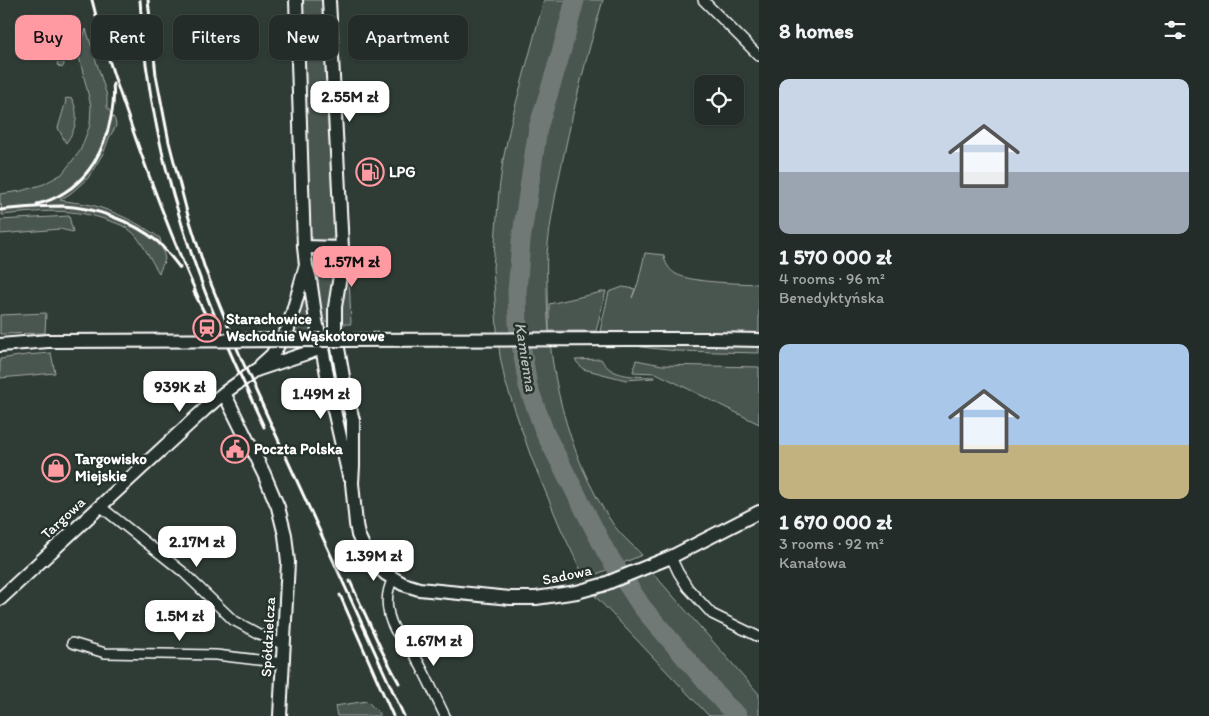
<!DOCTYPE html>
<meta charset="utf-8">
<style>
:root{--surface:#232c28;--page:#2b3430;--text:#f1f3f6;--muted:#a3a7a8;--line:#404845;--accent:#ff9aa2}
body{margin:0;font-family:Itim,sans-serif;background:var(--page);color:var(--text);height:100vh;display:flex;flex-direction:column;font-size:19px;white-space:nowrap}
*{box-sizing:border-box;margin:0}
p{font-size:16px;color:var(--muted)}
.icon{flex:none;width:28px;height:28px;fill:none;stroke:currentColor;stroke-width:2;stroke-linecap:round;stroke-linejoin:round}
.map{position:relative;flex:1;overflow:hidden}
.side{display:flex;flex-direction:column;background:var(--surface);width:450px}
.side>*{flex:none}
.guide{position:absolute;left:15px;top:15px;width:475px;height:45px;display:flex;gap:10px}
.fabs{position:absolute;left:694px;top:75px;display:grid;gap:10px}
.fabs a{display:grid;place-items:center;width:50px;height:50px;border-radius:10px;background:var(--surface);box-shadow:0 1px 4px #0004,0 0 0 1px var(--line);font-size:25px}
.price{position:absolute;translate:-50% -42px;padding:0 11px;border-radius:10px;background:#fff;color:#222;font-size:16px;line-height:32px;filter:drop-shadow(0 1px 2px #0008)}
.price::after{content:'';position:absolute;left:50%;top:30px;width:15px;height:11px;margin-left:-8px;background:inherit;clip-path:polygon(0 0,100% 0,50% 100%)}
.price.selected{background:var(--accent);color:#111}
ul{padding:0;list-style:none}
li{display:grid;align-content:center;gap:10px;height:265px;padding:0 20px}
li span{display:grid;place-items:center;height:155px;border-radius:10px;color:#555}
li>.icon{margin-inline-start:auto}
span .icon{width:90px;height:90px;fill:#fffc;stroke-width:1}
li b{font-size:21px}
h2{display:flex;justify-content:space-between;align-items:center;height:60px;padding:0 20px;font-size:21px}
.pill{padding:0 18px;border-radius:10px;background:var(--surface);box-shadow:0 1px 4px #0004,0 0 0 1px var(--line);font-size:18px;line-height:45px}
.pill.selected{background:var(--accent);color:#111}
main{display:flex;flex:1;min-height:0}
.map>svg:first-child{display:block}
.green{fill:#4a544f;stroke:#a4aaa7}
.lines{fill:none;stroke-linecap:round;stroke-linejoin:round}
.river{stroke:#707975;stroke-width:19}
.street-casing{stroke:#fff;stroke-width:12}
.secondary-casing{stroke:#fff;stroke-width:16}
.street{stroke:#26332d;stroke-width:9}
.secondary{stroke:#26332d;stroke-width:12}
.rail{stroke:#fff;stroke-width:3}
.secondary-bridge-casing{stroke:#fff;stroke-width:16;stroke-linecap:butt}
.secondary-bridge{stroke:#26332d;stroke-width:12}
.labels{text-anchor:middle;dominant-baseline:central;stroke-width:5;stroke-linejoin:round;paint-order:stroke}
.poi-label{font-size:15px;font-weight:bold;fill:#fff;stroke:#26332d;text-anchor:start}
.street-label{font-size:15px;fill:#fff;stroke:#26332d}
.water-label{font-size:16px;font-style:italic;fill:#b8bcba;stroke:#26332d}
</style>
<main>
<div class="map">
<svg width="759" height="716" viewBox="0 0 759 716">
<rect width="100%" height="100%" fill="#2f3b35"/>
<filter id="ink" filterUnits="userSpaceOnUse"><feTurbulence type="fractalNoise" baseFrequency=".02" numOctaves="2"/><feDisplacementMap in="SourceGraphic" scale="10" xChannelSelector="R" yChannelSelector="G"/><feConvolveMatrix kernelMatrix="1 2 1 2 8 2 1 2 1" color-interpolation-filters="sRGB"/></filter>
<g filter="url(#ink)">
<!-- green -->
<path class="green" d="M303,0H323L336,232C331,245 318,247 310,237Z
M544,0H603C588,51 575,102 564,154C557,187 550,220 547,254C546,265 547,277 547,288C547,368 567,454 611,521C619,534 632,544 642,555L585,579L561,529L531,457L505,381L500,356L497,329L493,268L499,191L503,160L511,122Z
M86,29L107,96V107L115,120L116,126L109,138L104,152L88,178L71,193L60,200C70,202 81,203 92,205C116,212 139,223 160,238L165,259L159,273C152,262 144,246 136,236C129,228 120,224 110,221C72,207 41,211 2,215L1,204L0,206V194L21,191L44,184L62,174L80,151L90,125L91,106L78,52Z
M60,40L63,42L62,53L64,65L62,68L57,65L58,62L52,57L56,51L50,47L55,41Z
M67,98L72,99C80,115 76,129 66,143L58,128L66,101L65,99Z
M69,216L73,232L60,229L0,234V220Z
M321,253C329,253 334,256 336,264L329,319L326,322L324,321L322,319L314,262L316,256Z
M645,253L664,255C664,262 670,271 676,274C693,283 738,283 759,284V335L659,334L600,331L609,292L623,287L635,289L632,298L638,283Z
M347,274H349L351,324H342V301Z
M306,290L312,335L308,343L281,355L294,331Z
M606,291L596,331H549V304Z
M46,313L45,333L0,334V315Z
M636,345H741L759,346V353L677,351L641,347Z
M51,353L55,373L0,378V359L26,355Z
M601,359C611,378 635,376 654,377V378L626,380L583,369L575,360Z
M636,360L662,365L759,367V424L656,373L633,372Z
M652,572L759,694V716H709L595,596Z
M367,701L378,712L380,716H337L335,706Z"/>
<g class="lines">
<!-- river -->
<path class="river" d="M575,0L561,53L538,128L521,241L517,292L518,326L528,386L545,433L606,552L642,607L725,704L738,716"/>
<!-- street casing -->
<g class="street-casing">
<path id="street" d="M703,0L759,56
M100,506L183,572L233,620L259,634L284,645
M671,557L678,572L688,588L712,614L759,637
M393,579C383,597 387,620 399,636C404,643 410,648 414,654C426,674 435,696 445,716
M72,643L105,653L216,655L284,663"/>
</g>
<!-- secondary casing -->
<g class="secondary-casing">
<path id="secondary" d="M304,247L342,248
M306,266L310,279L316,321L322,348L333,406L349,476
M335,331L346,394L353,420V466L352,483L356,524L358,535L365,550L374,563L386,574L403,584L419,589L510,598H536L577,592L602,585L671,557L759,512
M631,339H710L759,340
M0,345L48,341
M261,365L272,355L288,329L306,265L304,247L296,0
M224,393L264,474L278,507L285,535L288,562L280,716
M0,599L204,410L224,393L256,370L322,348L331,339L335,329V307L341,269L342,248L329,0"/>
</g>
<!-- street -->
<use href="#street" class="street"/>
<!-- secondary -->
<use href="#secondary" class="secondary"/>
<!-- rail -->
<path class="rail" d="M92,0C104,49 121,97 138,145C156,196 176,247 198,297
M140,0C145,92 166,183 197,270C216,323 240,375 264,427
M148,0L156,75L169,142L187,212L205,269L241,358L404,716
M37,204C56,200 76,187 88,171C105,150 116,110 113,84
M0,210C20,208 41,206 62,206C93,207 133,221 158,242C166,250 173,259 180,268
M194,292L216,336
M350,581L383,653L399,683
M340,595L393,716"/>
<!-- secondary-bridge casing -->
<g class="secondary-bridge-casing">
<path id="secondary-bridge" d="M48,341L631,339"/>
</g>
<!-- secondary-bridge -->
<use href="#secondary-bridge" class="secondary-bridge"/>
</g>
</g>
<!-- icons -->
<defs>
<g id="fuel-ring" transform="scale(1.4375)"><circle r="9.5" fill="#26332d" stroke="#ff9aa2" stroke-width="1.5"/><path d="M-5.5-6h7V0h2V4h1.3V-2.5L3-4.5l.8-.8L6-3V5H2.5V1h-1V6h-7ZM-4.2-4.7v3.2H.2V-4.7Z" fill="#ff9aa2"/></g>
<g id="station-ring" transform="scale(1.4375)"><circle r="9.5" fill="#26332d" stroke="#ff9aa2" stroke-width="1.5"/><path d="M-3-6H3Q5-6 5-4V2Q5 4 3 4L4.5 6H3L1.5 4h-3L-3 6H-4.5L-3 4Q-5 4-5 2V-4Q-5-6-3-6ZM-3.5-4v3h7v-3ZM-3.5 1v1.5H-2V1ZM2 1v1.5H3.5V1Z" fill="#ff9aa2"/></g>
<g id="civic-ring" transform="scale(1.4375)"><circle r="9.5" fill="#26332d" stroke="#ff9aa2" stroke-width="1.5"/><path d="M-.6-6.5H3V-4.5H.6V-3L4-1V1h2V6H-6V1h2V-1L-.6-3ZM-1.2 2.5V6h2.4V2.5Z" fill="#ff9aa2"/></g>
<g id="shop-ring" transform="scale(1.4375)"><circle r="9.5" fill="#26332d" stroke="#ff9aa2" stroke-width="1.5"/><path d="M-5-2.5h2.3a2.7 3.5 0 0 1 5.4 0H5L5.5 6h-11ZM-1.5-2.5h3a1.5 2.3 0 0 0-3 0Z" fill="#ff9aa2"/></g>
</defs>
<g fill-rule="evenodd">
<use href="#fuel-ring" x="370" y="172"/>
<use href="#station-ring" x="207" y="328"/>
<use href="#civic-ring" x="235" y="449"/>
<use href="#shop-ring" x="56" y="468"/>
</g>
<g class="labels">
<!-- poi labels -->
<g class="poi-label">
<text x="389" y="172">LPG</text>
<text x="226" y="319">Starachowice<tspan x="226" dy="17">Wschodnie Wąskotorowe</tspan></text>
<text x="254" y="449">Poczta Polska</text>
<text x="75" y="459">Targowisko<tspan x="75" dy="17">Miejskie</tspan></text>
</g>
<!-- street labels -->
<g class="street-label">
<text transform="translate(63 518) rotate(-43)">Targowa</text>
<text transform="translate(567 575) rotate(-12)">Sadowa</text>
<text transform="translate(268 637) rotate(-87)">Spółdzielcza</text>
</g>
<!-- water labels -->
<g class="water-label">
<text transform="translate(526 357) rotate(81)">Kamienna</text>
</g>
</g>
</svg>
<div class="fabs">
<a><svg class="icon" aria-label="locate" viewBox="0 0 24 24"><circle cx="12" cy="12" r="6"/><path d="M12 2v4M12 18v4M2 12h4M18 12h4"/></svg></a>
</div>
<b class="price" style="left:350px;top:123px">2.55M zł</b>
<b class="price selected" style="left:352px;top:288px">1.57M zł</b>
<b class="price" style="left:180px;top:413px">939K zł</b>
<b class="price" style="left:321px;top:420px">1.49M zł</b>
<b class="price" style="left:197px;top:568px">2.17M zł</b>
<b class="price" style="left:374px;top:582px">1.39M zł</b>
<b class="price" style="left:180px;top:642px">1.5M zł</b>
<b class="price" style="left:434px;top:667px">1.67M zł</b>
<div class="guide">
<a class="pill selected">Buy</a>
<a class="pill">Rent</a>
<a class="pill">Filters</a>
<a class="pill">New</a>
<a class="pill">Apartment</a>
</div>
</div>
<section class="side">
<h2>8 homes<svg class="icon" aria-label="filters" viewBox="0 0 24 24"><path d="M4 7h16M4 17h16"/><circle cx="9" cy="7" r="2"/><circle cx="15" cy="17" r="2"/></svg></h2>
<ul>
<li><span style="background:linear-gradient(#c9d6e8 60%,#9aa5b1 0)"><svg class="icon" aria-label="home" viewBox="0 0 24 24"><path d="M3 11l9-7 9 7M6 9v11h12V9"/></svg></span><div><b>1 570 000 zł</b><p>4 rooms · 96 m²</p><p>Benedyktyńska</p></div></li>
<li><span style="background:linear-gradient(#a9c7e8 65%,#c2b280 0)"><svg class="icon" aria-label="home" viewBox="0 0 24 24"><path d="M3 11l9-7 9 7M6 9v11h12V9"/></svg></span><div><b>1 670 000 zł</b><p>3 rooms · 92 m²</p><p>Kanałowa</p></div></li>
</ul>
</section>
</main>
